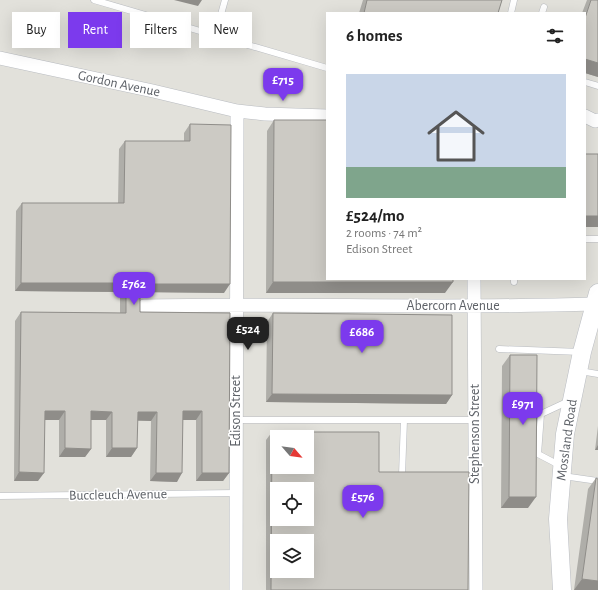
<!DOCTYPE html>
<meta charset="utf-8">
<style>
:root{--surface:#fff;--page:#f6f6f6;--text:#222;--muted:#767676;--accent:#7c3aed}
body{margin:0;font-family:"Alegreya Sans",sans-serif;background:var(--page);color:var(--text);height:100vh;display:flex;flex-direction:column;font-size:15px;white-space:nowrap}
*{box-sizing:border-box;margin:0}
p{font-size:13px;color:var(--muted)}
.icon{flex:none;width:22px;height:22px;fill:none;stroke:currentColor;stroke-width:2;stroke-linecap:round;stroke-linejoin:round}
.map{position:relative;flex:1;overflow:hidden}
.details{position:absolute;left:326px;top:12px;width:260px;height:268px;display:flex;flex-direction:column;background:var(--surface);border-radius:0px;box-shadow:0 4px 16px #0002}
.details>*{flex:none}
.guide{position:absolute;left:12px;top:12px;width:254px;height:36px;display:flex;gap:8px}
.needle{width:26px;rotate:118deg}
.tools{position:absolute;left:270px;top:430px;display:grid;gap:8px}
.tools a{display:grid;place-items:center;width:44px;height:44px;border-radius:0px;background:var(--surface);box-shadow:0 4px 16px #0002;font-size:20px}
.price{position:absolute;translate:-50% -34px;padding:0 9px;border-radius:8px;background:var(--accent);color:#fff;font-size:13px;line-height:26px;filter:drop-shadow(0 1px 2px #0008)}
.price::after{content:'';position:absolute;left:50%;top:24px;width:12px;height:9px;margin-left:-6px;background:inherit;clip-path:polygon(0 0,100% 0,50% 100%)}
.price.selected{background:#222;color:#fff}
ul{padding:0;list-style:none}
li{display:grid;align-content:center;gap:8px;height:212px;padding:0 20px}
li span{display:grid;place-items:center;height:124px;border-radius:0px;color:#555}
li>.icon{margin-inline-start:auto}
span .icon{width:72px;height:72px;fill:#fffc;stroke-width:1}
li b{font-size:17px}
h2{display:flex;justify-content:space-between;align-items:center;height:48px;padding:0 20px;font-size:17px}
.pill{padding:0 14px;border-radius:0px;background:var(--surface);box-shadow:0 4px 16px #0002;font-size:14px;line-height:36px}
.pill.selected{background:var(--accent);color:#fff}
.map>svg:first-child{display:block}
.industrial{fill:#e2e1db;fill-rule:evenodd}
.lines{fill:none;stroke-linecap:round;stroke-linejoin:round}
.lane-casing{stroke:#b9bcc1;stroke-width:7}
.street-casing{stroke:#b9bcc1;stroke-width:14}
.secondary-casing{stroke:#babdc3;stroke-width:19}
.lane{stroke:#fff;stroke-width:6}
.street{stroke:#fff;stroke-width:13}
.secondary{stroke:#fff;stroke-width:18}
.wall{fill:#afaea9}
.shaded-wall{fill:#8f8d89}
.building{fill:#cccac4;stroke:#8f8d89;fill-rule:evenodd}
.labels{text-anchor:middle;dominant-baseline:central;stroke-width:3;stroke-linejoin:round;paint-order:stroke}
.street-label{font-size:14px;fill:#5e6268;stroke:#fff}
</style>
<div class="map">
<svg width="598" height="590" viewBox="0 0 598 590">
<rect width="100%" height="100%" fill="#f1f0e7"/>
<!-- industrial -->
<path class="industrial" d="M0,0H598V590H0ZM327,13H585V279H327ZM277,437H307V467H277ZM277,489H307V519H277ZM277,541H307V571H277Z"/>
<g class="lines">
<!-- lane casing -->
<g class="lane-casing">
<path id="lane" d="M94,0L327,68
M511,13L514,0
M542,13L544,7
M215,36L225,0
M585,82L598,86
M585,239H598
M514,282V279
M499,349L581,352
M580,371L598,374
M236,420H475
M561,466L538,454L541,414L569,401
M402,475L404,420
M563,476L598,481
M0,496L236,493"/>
</g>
<!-- street casing -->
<g class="street-casing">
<path id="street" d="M0,58L153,91L237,111L265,114L327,116
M585,116L595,121L598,120
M474,279L476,590
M144,306C294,303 444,309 594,304
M236,590L237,111"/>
</g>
<!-- secondary casing -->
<g class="secondary-casing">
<path id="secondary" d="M562,590L558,519L565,434L582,352L598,293"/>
</g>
<!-- lane -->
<use href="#lane" class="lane"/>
<!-- street -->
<use href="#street" class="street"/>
<!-- secondary -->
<use href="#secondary" class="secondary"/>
</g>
<!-- wall -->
<path class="wall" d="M363,0H502L498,13H359Z
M587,0H598V77L585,73V13H582Z
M274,120L327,279L445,293H266L267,131Z
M190,124L224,293L140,292V312L230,313L229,473L223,481H196V420H183L177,482L150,481L151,421H137V448L131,457H106V420H91V449L85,457H59V420H45L38,481H14L15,321L21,312L120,313V292L15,291L16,211L22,203H118L119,149L125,141H184V133Z
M273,313L452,395L446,404L266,402L267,322Z
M510,355L528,508H501L502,366Z
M598,426V450H595Z
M272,432L379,472L468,590H266V440Z
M596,478L598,590H574L588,489Z"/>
<!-- shaded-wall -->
<path class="shaded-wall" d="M174,0H202L198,6Z
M585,59L598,63V77L585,73Z
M585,216H598V227H585Z
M273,282H453L445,293H266Z
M21,283H126L120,292L15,291Z
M140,284H230L224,293L135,292Z
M272,394L452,395L446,404L266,402Z
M45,411H65L59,420H39Z
M91,411L112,412L106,420H85Z
M183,411H202L196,420H177Z
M138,412H157L151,421L132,420Z
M598,445V450H595Z
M65,448L91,449L85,457H59Z
M112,448H137L131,457H106Z
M19,472L44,473L38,481H14Z
M156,473H182L177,482L150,481Z
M202,473H229L223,481H196Z
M509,497H536L528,508H501Z
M582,579L598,581V590H574Z"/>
<!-- building -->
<path class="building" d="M367,0H502L498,13H364Z
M591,0H598V63L585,59V18Z
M274,120H327V279H453V282H273Z
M190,124L231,125L230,284H140V312L230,313L229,473H202V411H183L182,473H156L157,412H138L137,448H112V412L91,411V449L65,448V411H45L44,473L19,472L21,312L126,313V283H21L22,203H124L125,141H190Z
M585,154H598V216H585Z
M273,313L452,315V395L272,394Z
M510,355H537L536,497H509Z
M272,432H379V472H469L468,590H271ZM277,437H307V467H277ZM277,489H307V519H277ZM277,541H307V571H277Z
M596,478L598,479V581L582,579Z"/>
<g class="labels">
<!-- street labels -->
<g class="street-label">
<text transform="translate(119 84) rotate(12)">Gordon Avenue</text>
<text x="453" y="306">Abercorn Avenue</text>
<text transform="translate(236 411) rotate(-90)">Edison Street</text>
<text transform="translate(475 434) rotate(-90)">Stephenson Street</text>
<text transform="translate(567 440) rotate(-82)">Mossland Road</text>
<text transform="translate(118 495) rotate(-1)">Buccleuch Avenue</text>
</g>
</g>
</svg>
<div class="tools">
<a><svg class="needle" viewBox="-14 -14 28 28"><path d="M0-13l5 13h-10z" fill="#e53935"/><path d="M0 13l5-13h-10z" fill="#767676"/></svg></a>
<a><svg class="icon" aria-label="locate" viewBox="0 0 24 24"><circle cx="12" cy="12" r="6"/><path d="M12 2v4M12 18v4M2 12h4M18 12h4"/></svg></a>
<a><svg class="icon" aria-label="layers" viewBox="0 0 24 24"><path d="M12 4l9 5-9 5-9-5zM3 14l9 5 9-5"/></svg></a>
</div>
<b class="price" style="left:283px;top:102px">£715</b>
<b class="price" style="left:134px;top:306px">£762</b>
<b class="price selected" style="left:248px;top:351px">£524</b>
<b class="price" style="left:362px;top:354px">£686</b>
<b class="price" style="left:523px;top:426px">£971</b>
<b class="price" style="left:363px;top:519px">£576</b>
<div class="guide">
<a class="pill">Buy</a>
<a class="pill selected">Rent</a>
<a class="pill">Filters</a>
<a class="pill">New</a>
</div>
<section class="details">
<h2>6 homes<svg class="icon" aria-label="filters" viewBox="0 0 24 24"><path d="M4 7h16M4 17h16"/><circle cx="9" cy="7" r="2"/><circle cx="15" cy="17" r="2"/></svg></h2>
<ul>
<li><span style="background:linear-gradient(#c9d6e8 75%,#7fa58c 0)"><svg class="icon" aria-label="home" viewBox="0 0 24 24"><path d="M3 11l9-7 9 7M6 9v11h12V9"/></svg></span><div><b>£524/mo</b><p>2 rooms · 74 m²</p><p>Edison Street</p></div></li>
</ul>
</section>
</div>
